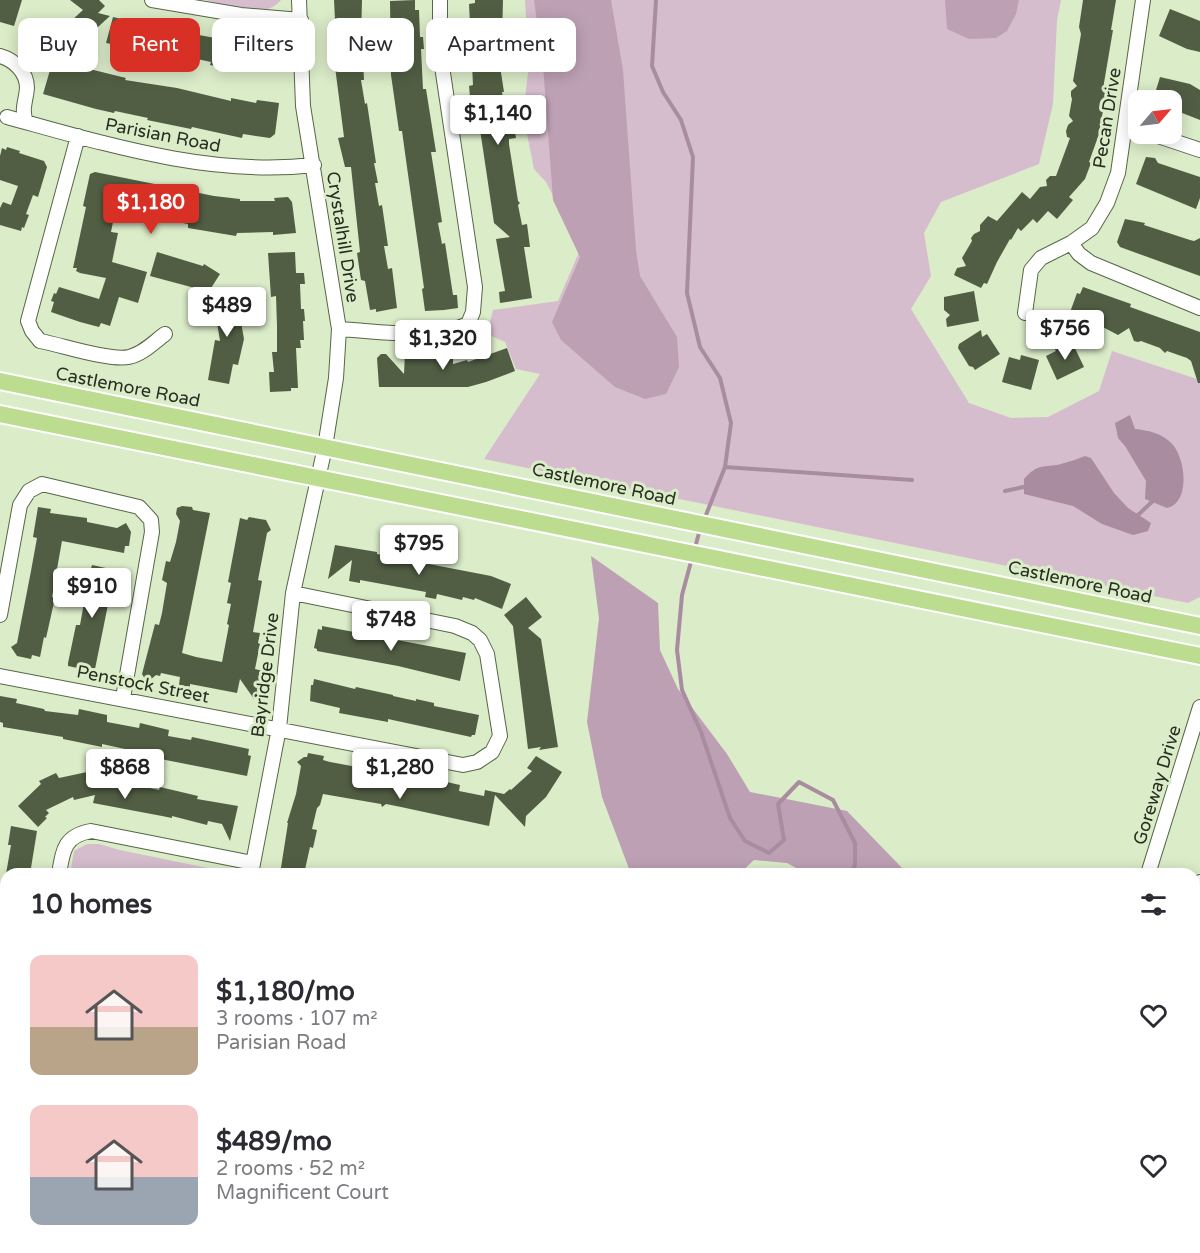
<!DOCTYPE html>
<meta charset="utf-8">
<style>
:root{--surface:#fff;--page:#f2f2f3;--text:#2b2b33;--muted:#7c7c81;--accent:#d93025}
body{margin:0;font-family:"Varela Round",sans-serif;background:var(--page);color:var(--text);height:100vh;display:flex;flex-direction:column;font-size:22px;white-space:nowrap}
*{box-sizing:border-box;margin:0}
p{font-size:20px;color:var(--muted)}
.icon{flex:none;width:33px;height:33px;fill:none;stroke:currentColor;stroke-width:2;stroke-linecap:round;stroke-linejoin:round}
.map{position:relative;flex:1;overflow:hidden}
.sheet{position:absolute;left:0px;top:868px;width:1200px;height:386px;display:flex;flex-direction:column;background:var(--surface);border-radius:18px 18px 0 0;box-shadow:0 3px 15px #0003}
.sheet>*{flex:none}
.guide{position:absolute;left:18px;top:18px;width:600px;height:54px;display:flex;gap:12px}
.needle{width:39px;rotate:62deg}
.fabs{position:absolute;left:1128px;top:90px;display:grid;gap:12px}
.fabs a{display:grid;place-items:center;width:54px;height:54px;border-radius:12px;background:var(--surface);box-shadow:0 3px 15px #0003;font-size:30px}
.price{position:absolute;translate:-50% -51px;padding:0 14px;border-radius:6px;background:#fff;color:#222;font-size:20px;line-height:39px;filter:drop-shadow(0 2px 3px #0008)}
.price::after{content:'';position:absolute;left:50%;top:36px;width:18px;height:14px;margin-left:-9px;background:inherit;clip-path:polygon(0 0,100% 0,50% 100%)}
.price.selected{background:var(--accent);color:#fff}
ul{padding:0;list-style:none}
li{display:flex;align-items:center;gap:18px;height:150px;padding:0 30px}
li span{display:grid;place-items:center;flex:none;width:168px;height:120px;border-radius:12px;color:#555}
li>.icon{margin-inline-start:auto}
span .icon{width:72px;height:72px;fill:#fffc;stroke-width:1}
li b{font-size:26px}
h2{display:flex;justify-content:space-between;align-items:center;height:72px;padding:0 30px;font-size:26px}
.tag{padding:0 21px;border-radius:12px;background:var(--surface);box-shadow:0 3px 15px #0003;font-size:21px;line-height:54px}
.tag.selected{background:var(--accent);color:#fff}
.map>svg:first-child{display:block}
.green{fill:#d6bdce}
.forest{fill:#bda0b4}
.water{fill:#a98ca0}
.lines{fill:none;stroke-linecap:round;stroke-linejoin:round}
.stream{stroke:#a98ca0;stroke-width:4}
.building{fill:#515e43}
.minor-casing{stroke:#576647;stroke-width:16}
.major-casing{stroke:#fff;stroke-width:20}
.minor{stroke:#fff;stroke-width:14}
.major{stroke:#bcdc8f;stroke-width:16}
.labels{text-anchor:middle;dominant-baseline:central;stroke-width:6;stroke-linejoin:round;paint-order:stroke}
.street-label{font-size:18px;fill:#272e20;stroke:#dbecc9}
</style>
<div class="map">
<svg width="1200" height="1253" viewBox="0 0 1200 1253">
<rect width="100%" height="100%" fill="#dbecc9"/>
<!-- green -->
<path class="green" d="M205,0H281C264,21 227,5 205,0Z
M525,0H1061L1057,21L1053,104L1039,164L941,202L924,233L931,276L911,309L969,403L1011,418L1048,417L1099,391L1112,351L1200,380V597L1188,603L484,459L540,374L516,369L505,342L487,334L493,310L558,301L580,250L546,182L534,169L523,114L529,65Z
M87,844H99L120,850L222,871L228,874H70L74,851Z"/>
<!-- forest -->
<path class="forest" d="M534,0H611L623,70L636,250L640,276L677,337L679,367L666,394L645,399L615,387L561,340L552,322L580,257L553,200L543,65Z
M945,0H1019L1016,14L1007,31L996,38L969,39L947,29Z
M591,556L658,603L660,650L678,689L727,754L750,792L847,811L904,870L914,874H807L787,863L754,860L739,874H631L602,797L587,722L599,618Z
M409,1248H959L968,1253H410Z"/>
<!-- water -->
<path class="water" d="M1130,415L1135,429C1148,430 1164,434 1173,445C1184,458 1189,491 1175,504C1173,506 1170,507 1167,508L1145,499L1146,481L1125,446L1118,438L1115,423Z
M1085,456L1091,458L1114,493L1128,508L1151,523L1148,531L1133,535L1102,524L1073,506L1024,494V479C1038,463 1043,468 1061,464C1069,462 1077,459 1085,456Z"/>
<g class="lines">
<!-- stream -->
<path class="stream" d="M656,0L652,66L663,92L681,120L693,157L687,293L700,347L720,378L731,423L725,467L704,520
M725,467L912,480
M1005,491L1028,486
M1134,516L1138,515L1155,499
M695,548L700,529
M692,558L682,595L677,650L682,690L701,732L730,818L745,841L769,853L784,840L778,804L799,782L833,800L855,843V864L852,874
M594,1248L596,1253
M904,1253L907,1248"/>
</g>
<!-- building -->
<path class="building" d="M0,0H22L14,26L0,22Z
M70,0H99L105,6L98,13L110,16L87,37L72,20L83,10Z
M334,0H362L361,40H362L364,80H361L365,104L367,103L376,163H374L378,183H375L379,206L382,205L388,246H384L388,269L392,268L397,308L376,312V309L370,310L365,281L361,280L357,253L360,252L351,167H345L338,138L344,137L333,51H335L336,40Z
M415,0V10H419L420,37H423L424,49H421L423,89H426L436,152H431L442,222L438,223L442,244L445,243L453,295H457L458,308L444,310L425,311L422,289L424,288L406,160L402,131H399L391,75L390,1Z
M475,0H503L502,40H499L500,66L504,92H502L508,127L514,126L516,138L509,139V144L518,201L520,203L518,205L522,225L527,224L530,247H524L532,298L500,303L499,292L505,291L496,239L510,237L494,223L475,96L470,97L469,86L473,85L469,4L475,3Z
M1083,0H1116L1111,30H1113L1104,83L1103,92L1106,93L1099,134L1089,162L1091,163L1085,179L1069,197L1073,200L1057,219L1048,211L1037,223L1033,219L1021,231L1018,228L1011,240L1010,239L997,262L987,284L984,283L981,288L954,275L957,268L966,266L962,258L972,241L971,238L974,234L980,231V225L988,216L997,221L1022,192L1030,199L1040,187L1047,186L1046,180L1050,176H1056L1070,138L1067,137L1066,131L1068,125L1073,121L1069,116L1072,99L1071,96V91L1077,86L1073,81L1081,34L1079,27Z
M1170,9L1200,21V52L1187,49L1159,36Z
M113,17L126,20V22L249,44V46L275,45V51H278L279,72L234,70L210,65L211,62L188,57L187,61L149,53L150,51L106,43Z
M53,60L126,78L125,80L177,88L231,101V98L256,103L257,100L279,103L275,134L270,138L243,134L242,138L192,127L191,129L147,120L148,118L115,111L114,113L96,109L43,94Z
M1160,77L1190,84L1200,90V120L1172,109V100H1153Z
M7,147L20,151L19,153L44,161L47,167L38,197L33,195L26,214L29,215L27,220L24,228L22,227L21,231L0,225V208L3,202L11,205L18,186L0,180V156L2,148L6,150Z
M1146,157L1155,158L1158,163L1200,177V198L1196,209L1136,184Z
M95,172L214,196L240,199V201H275L274,198L288,197L292,202L296,233L273,235V232L237,233L236,236L188,228V224L131,213V215L115,212L111,232L118,233L112,262L147,272L138,303L119,297L110,326L101,323L99,327L80,322L51,312L54,302L51,301L54,293L56,294L59,287L99,299L106,278L80,273L76,271L77,268H73L86,207L83,206L90,174Z
M1125,219L1145,223L1144,225L1190,240L1194,241L1200,238V276L1120,247L1117,242Z
M157,252L203,266L204,264L220,274L206,296L191,287L150,276Z
M295,252L296,273H304L305,284H300L301,309H304L305,321H303L304,340H300L301,348H296L298,388H291V391L270,392L269,372H274L272,352H277V326L276,296L271,297L268,253Z
M1083,287L1131,304L1130,307L1200,332V383H1198L1191,361L1187,358L1167,351L1165,353L1160,348L1141,341L1138,342L1134,341L1129,328L1118,335L1097,324L1069,315L1077,293L1080,294Z
M234,291L238,305L244,339L238,365L233,364L229,384L208,380L215,340L220,341L213,298Z
M974,291L979,321L947,327L946,319L950,315L944,310V297Z
M981,330L982,337L987,334L1000,354L975,370L973,367L969,366L958,348L959,344Z
M1072,342L1084,367L1057,380L1046,356L1056,351L1054,348Z
M507,348L515,371L486,382L468,387H379L377,358L381,354H386L404,374L405,353L442,354V359H453V364L467,360L468,362Z
M1021,355L1039,360L1031,390L1002,382L1009,357L1020,360Z
M182,506L192,507L193,510L210,513L182,653L196,657L222,662L229,625L227,624L231,604L227,603L231,583L228,582L240,518L247,520L249,517L266,520L271,530L267,533L258,580L262,581L253,632L260,633L258,643L260,644L255,669L263,671L262,677L265,678L262,691L254,699L240,679L237,693L190,684V687L179,685L180,677L161,673L160,676L156,675L150,680L145,679L142,674L155,624L159,625L162,613L167,583L162,580L166,561L170,562L176,542L180,521L176,514L177,508Z
M38,507L51,509L50,513L87,518V522L117,528L126,523L131,532L129,546H125L124,553L62,541L52,597L55,598L46,638L44,637L40,657L32,655L31,659L17,656L11,647L17,643L31,571L37,538L33,537Z
M335,545L377,552V554L491,576L511,584L502,609L475,598L474,600L463,597L462,600L437,594L436,599L425,597L426,592L360,580V583L349,581L352,560L328,579Z
M92,565L115,570L95,669L88,667L87,670L68,666V663L76,625H80L84,603L80,602L84,584H87Z
M526,597L542,617L528,628L541,639L558,747L539,750L541,747L528,749L513,626L504,615Z
M322,626L466,653L460,681L398,666L317,651V649L314,648L318,629L322,630Z
M314,679L355,689L356,687L393,695V696L416,701V699L434,703V706L479,715L475,735H472L471,737L388,719V722L339,713L340,708L310,701L311,685H313Z
M0,696L17,699L16,703L44,709L45,711L78,715L79,709L107,715V722L139,728L140,723L169,730L168,736L191,740L192,737L249,749L248,755L251,756L247,776L125,752V749L102,744V747L63,739V737L3,727V723L0,722Z
M308,753L324,756L323,760L330,762L357,767L354,783L373,774L422,784L423,781L428,782L429,778L460,785L459,791L484,796L485,790L504,794L510,789L511,790L532,771L527,768L536,756L562,772L546,797L526,816L525,827L495,795L489,826L401,807L386,804L382,807L381,804L323,794L320,805L317,808L312,829L317,830L313,848L310,847L304,874H280L288,823H287L296,794L301,766L297,762L304,757H307Z
M87,772L137,782L136,785L159,790L160,787L198,796L197,799L238,806L230,841L222,824L208,821L207,825L172,816V818L162,816L93,803L95,795L74,800L73,797L46,810L49,813L45,817L47,818L38,827L18,806L41,784L39,781L56,773L59,778Z
M11,826L37,831L30,874H6L11,845H8Z"/>
<g class="lines">
<!-- minor casing -->
<g class="minor-casing">
<path id="minor" d="M152,0L241,15L301,20
M0,56C14,60 27,72 27,88C26,101 21,109 26,122
M7,117C106,144 210,177 314,165
M1152,134L1200,150
M78,136L28,321L32,331L40,341C62,345 109,361 129,357C143,354 154,342 165,334
M1071,243L1079,254L1091,263L1200,308
M1025,313L1031,270L1041,258L1071,243L1092,228L1107,203L1118,173L1143,0
M339,329C378,331 433,341 468,324L473,312L475,287L440,53V0
M0,615L20,505L29,491L42,484L139,507L151,520L152,532L123,698
M0,676L463,765L477,762L492,752L500,736L487,654L480,640L472,633L455,626L293,593
M59,874C63,850 64,836 91,831L253,863
M251,874L279,728L293,593L325,447L336,378L339,329L303,106L299,0
M1148,874L1200,707
M1194,898L1200,882
M0,932L6,933
M0,1075L6,1076
M1194,1128L1200,1130
M0,1232L6,1230
M325,1248L327,1253
M1124,1248L1140,1253
M1030,1253L1031,1248
M1080,1253L1084,1248"/>
</g>
<!-- major casing -->
<g class="major-casing">
<path id="major" d="M0,381L1200,626
M0,414L1200,656"/>
</g>
<!-- minor -->
<use href="#minor" class="minor"/>
<!-- major -->
<use href="#major" class="major"/>
</g>
<g class="labels">
<!-- street labels -->
<g class="street-label">
<text transform="translate(1107 118) rotate(-81)">Pecan Drive</text>
<text transform="translate(163 135) rotate(11)">Parisian Road</text>
<text transform="translate(343 237) rotate(81)">Crystalhill Drive</text>
<text transform="translate(128 387) rotate(11)">Castlemore Road</text>
<text transform="translate(604 484) rotate(12)">Castlemore Road</text>
<text transform="translate(1080 582) rotate(12)">Castlemore Road</text>
<text transform="translate(265 675) rotate(-83)">Bayridge Drive</text>
<text transform="translate(143 684) rotate(11)">Penstock Street</text>
<text transform="translate(1157 785) rotate(-73)">Goreway Drive</text>
</g>
</g>
</svg>
<div class="fabs">
<a><svg class="needle" viewBox="-14 -14 28 28"><path d="M0-13l5 13h-10z" fill="#e53935"/><path d="M0 13l5-13h-10z" fill="#7c7c81"/></svg></a>
</div>
<b class="price" style="left:498px;top:146px">$1,140</b>
<b class="price selected" style="left:151px;top:235px">$1,180</b>
<b class="price" style="left:227px;top:338px">$489</b>
<b class="price" style="left:1065px;top:361px">$756</b>
<b class="price" style="left:443px;top:371px">$1,320</b>
<b class="price" style="left:419px;top:576px">$795</b>
<b class="price" style="left:92px;top:619px">$910</b>
<b class="price" style="left:391px;top:652px">$748</b>
<b class="price" style="left:125px;top:800px">$868</b>
<b class="price" style="left:400px;top:800px">$1,280</b>
<div class="guide">
<a class="tag">Buy</a>
<a class="tag selected">Rent</a>
<a class="tag">Filters</a>
<a class="tag">New</a>
<a class="tag">Apartment</a>
</div>
<section class="sheet">
<h2>10 homes<svg class="icon" aria-label="filters" viewBox="0 0 24 24"><path d="M4 7h16M4 17h16"/><circle cx="9" cy="7" r="2"/><circle cx="15" cy="17" r="2"/></svg></h2>
<ul>
<li><span style="background:linear-gradient(#f6c9c9 60%,#b9a48a 0)"><svg class="icon" aria-label="home" viewBox="0 0 24 24"><path d="M3 11l9-7 9 7M6 9v11h12V9"/></svg></span><div><b>$1,180/mo</b><p>3 rooms · 107 m²</p><p>Parisian Road</p></div><svg class="icon" aria-label="heart" viewBox="0 0 24 24"><path d="M12 20l-8-8c-3-5 5-10 8-4 3-6 11-1 8 4z"/></svg></li>
<li><span style="background:linear-gradient(#f6c9c9 60%,#9aa5b1 0)"><svg class="icon" aria-label="home" viewBox="0 0 24 24"><path d="M3 11l9-7 9 7M6 9v11h12V9"/></svg></span><div><b>$489/mo</b><p>2 rooms · 52 m²</p><p>Magnificent Court</p></div><svg class="icon" aria-label="heart" viewBox="0 0 24 24"><path d="M12 20l-8-8c-3-5 5-10 8-4 3-6 11-1 8 4z"/></svg></li>
</ul>
</section>
</div>
